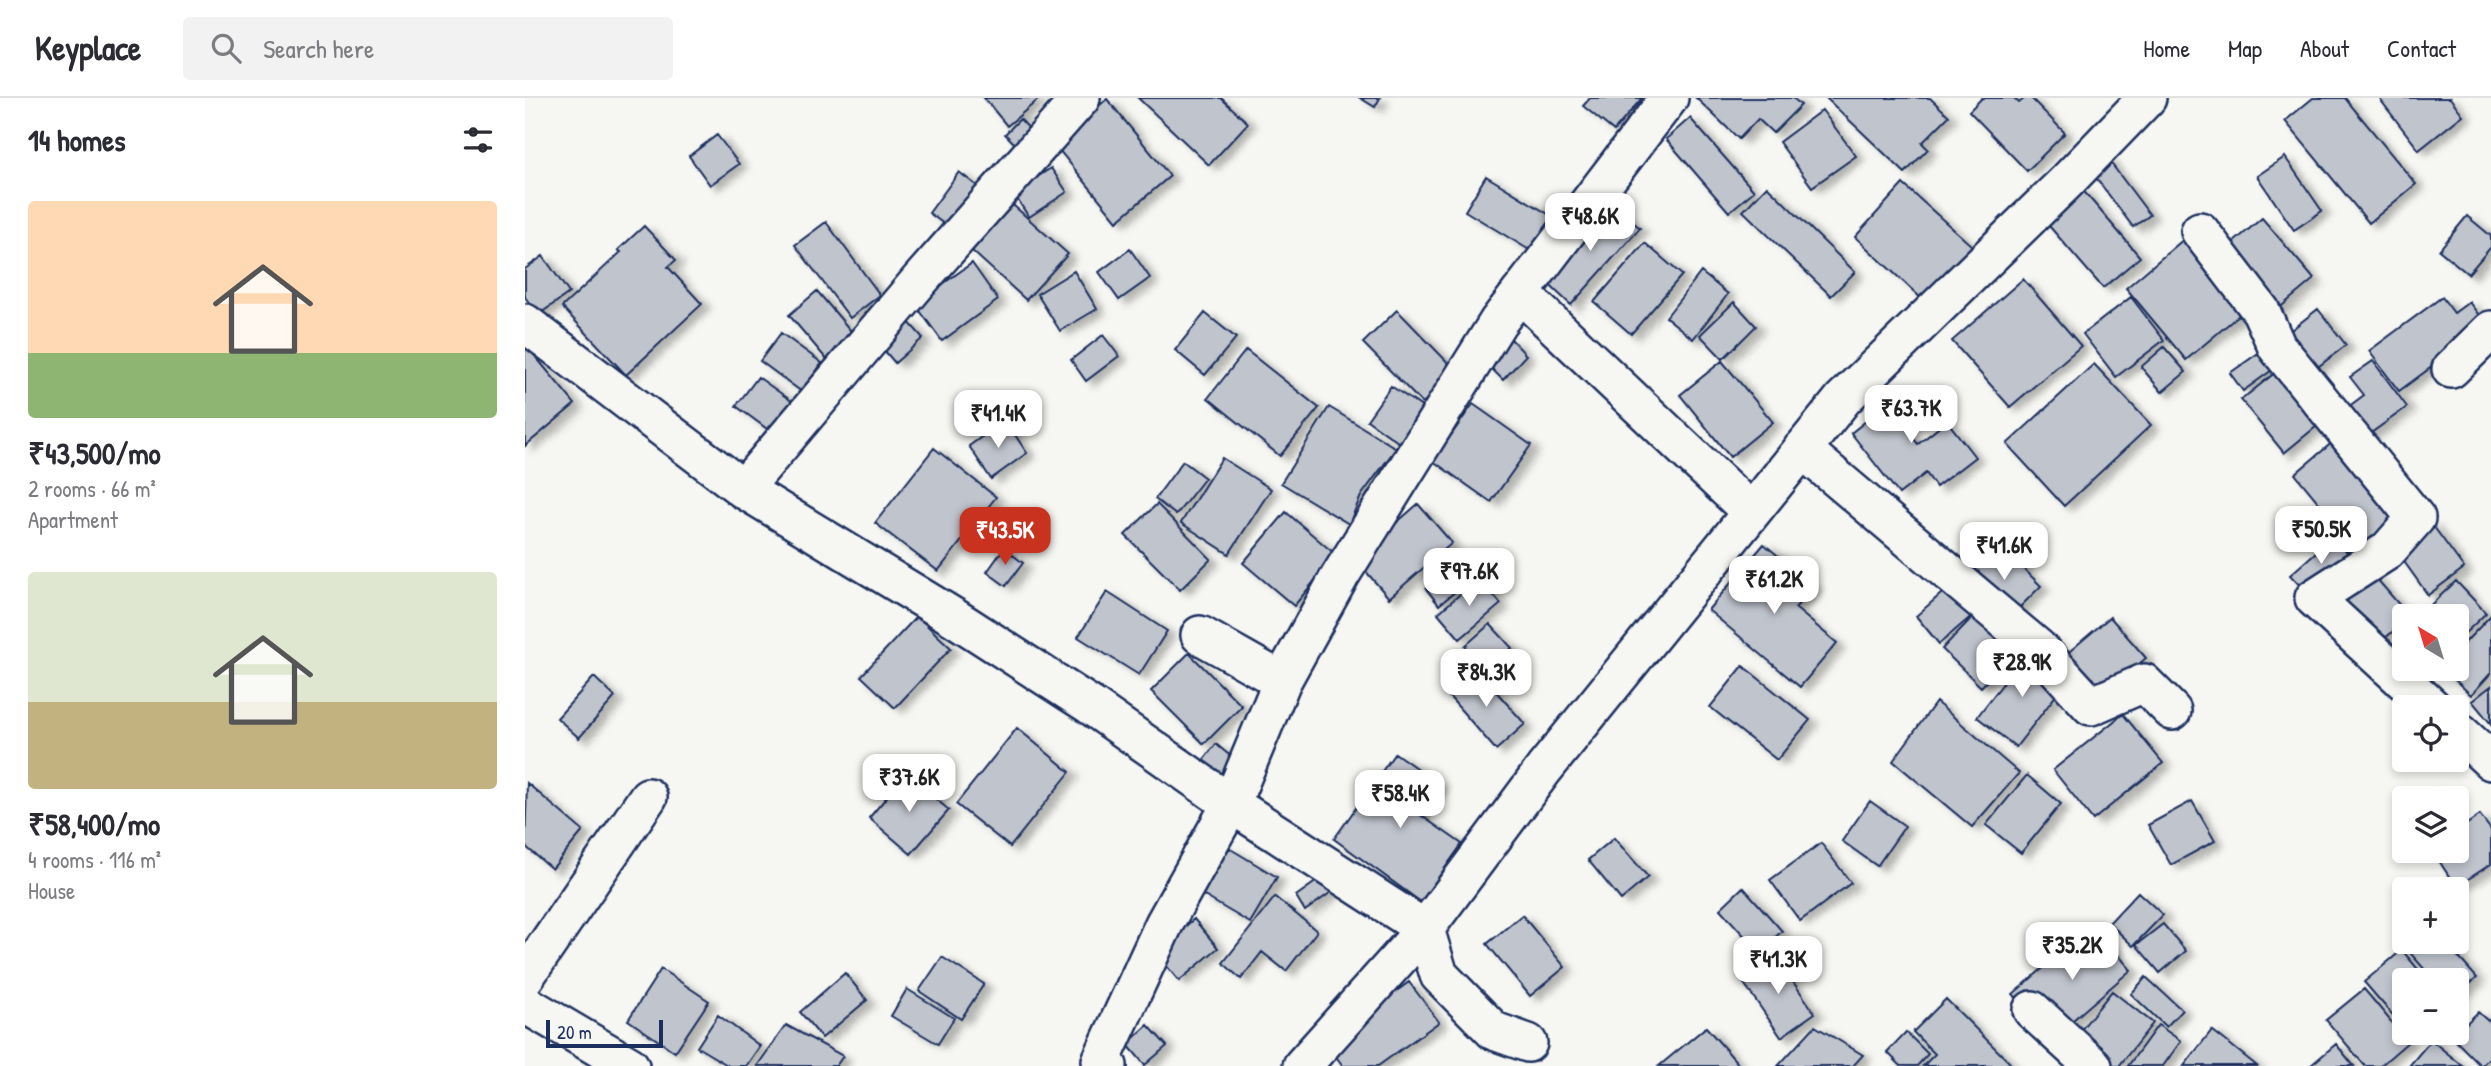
<!DOCTYPE html>
<meta charset="utf-8">
<style>
:root{--surface:#fff;--page:#f2f2f3;--text:#2b2b33;--muted:#7c7c81;--line:#e1e1e2;--accent:#c8321e}
body{margin:0;font-family:"Patrick Hand",sans-serif;background:var(--page);color:var(--text);height:100vh;display:flex;flex-direction:column;font-size:26px;white-space:nowrap}
*{box-sizing:border-box;margin:0}
p{font-size:23px;color:var(--muted)}
.icon{flex:none;width:38px;height:38px;fill:none;stroke:currentColor;stroke-width:2;stroke-linecap:round;stroke-linejoin:round}
.map{position:relative;flex:1;overflow:hidden}
.drawer{display:flex;flex-direction:column;background:var(--surface);width:525px}
.drawer>*{flex:none}
.needle{width:46px;rotate:322deg}
.fabs{position:absolute;left:1867px;top:506px;display:grid;gap:14px}
.fabs a{display:grid;place-items:center;width:77px;height:77px;border-radius:7px;background:var(--surface);box-shadow:0 4px 10px #0003;font-size:35px}
.scale{position:absolute;left:21px;bottom:18px;width:117px;box-sizing:border-box;padding-left:7px;border:4px solid #1b2f5e;border-top:0;font-size:19px;line-height:24px;white-space:nowrap;color:#1b2f5e;-webkit-text-stroke:5px #f6f6f2;paint-order:stroke}
.price{position:absolute;translate:-50% -60px;padding:0 16px;border-radius:14px;background:#fff;color:#222;font-size:23px;line-height:46px;filter:drop-shadow(0 2px 4px #0008)}
.price::after{content:'';position:absolute;left:50%;top:42px;width:21px;height:16px;margin-left:-10px;background:inherit;clip-path:polygon(0 0,100% 0,50% 100%)}
.price.active{background:var(--accent);color:#fff}
ul{padding:0;list-style:none}
li{display:grid;align-content:center;gap:14px;height:371px;padding:0 28px}
li span{display:grid;place-items:center;height:217px;border-radius:7px;color:#555}
li>.icon{margin-inline-start:auto}
span .icon{width:126px;height:126px;fill:#fffc;stroke-width:1}
li b{font-size:30px}
h2{display:flex;justify-content:space-between;align-items:center;height:84px;padding:0 28px;font-size:30px}
header{display:flex;align-items:center;gap:42px;box-sizing:border-box;height:98px;padding:0 35px;background:var(--surface);border-bottom:2px solid var(--line)}
header strong{font-size:33px}
nav{display:flex;gap:38px;margin-inline-start:auto;font-size:24px}
.search{width:490px;height:63px;background:var(--page);display:flex;align-items:center;gap:18px;box-sizing:border-box;padding:0 24px;border-radius:7px;color:var(--muted);font-size:26px}
main{display:flex;flex:1;min-height:0}
.map>svg:first-child{display:block}
.building{fill:#c0c4cd;stroke:#1b2f5e;stroke-width:2;filter:url(#shadow)}
.lines{fill:none;stroke-linecap:round;stroke-linejoin:round}
.street-casing{stroke:#1b2f5e;stroke-width:42}
.street{stroke:#f6f6f2;stroke-width:37}
</style>
<header>
<strong>Keyplace</strong>
<div class="search"><svg class="icon" aria-label="search" viewBox="0 0 24 24"><circle cx="10" cy="10" r="6"/><path d="M15 15l6 6"/></svg>Search here</div>
<nav><a>Home</a><a>Map</a><a>About</a><a>Contact</a></nav>
</header>
<main>
<section class="drawer">
<h2>14 homes<svg class="icon" aria-label="filters" viewBox="0 0 24 24"><path d="M4 7h16M4 17h16"/><circle cx="9" cy="7" r="2"/><circle cx="15" cy="17" r="2"/></svg></h2>
<ul>
<li><span style="background:linear-gradient(#ffd9b3 70%,#8fb573 0)"><svg class="icon" aria-label="home" viewBox="0 0 24 24"><path d="M3 11l9-7 9 7M6 9v11h12V9"/></svg></span><div><b>₹43,500/mo</b><p>2 rooms · 66 m²</p><p>Apartment</p></div></li>
<li><span style="background:linear-gradient(#dfe7d0 60%,#c2b280 0)"><svg class="icon" aria-label="home" viewBox="0 0 24 24"><path d="M3 11l9-7 9 7M6 9v11h12V9"/></svg></span><div><b>₹58,400/mo</b><p>4 rooms · 116 m²</p><p>House</p></div></li>
</ul>
</section>
<div class="map">
<svg width="1966" height="968" viewBox="0 0 1966 968">
<defs>
<filter id="shadow"><feDropShadow dx="8" dy="4.5" stdDeviation="3.5" flood-color="#0004"/></filter>
</defs>
<rect width="100%" height="100%" fill="#f6f6f2"/>
<filter id="ink" filterUnits="userSpaceOnUse"><feTurbulence type="fractalNoise" baseFrequency=".0143" numOctaves="2"/><feDisplacementMap in="SourceGraphic" scale="14" xChannelSelector="R" yChannelSelector="G"/><feConvolveMatrix kernelMatrix="1 2 1 2 8 2 1 2 1" color-interpolation-filters="sRGB"/></filter>
<g filter="url(#ink)">
<!-- building -->
<path class="building" d="M459,0H511L513,2L482,28Z
M613,0H696L723,25L684,67Z
M835,0H855L850,9Z
M1065,0H1117L1089,33L1058,8Z
M1171,0H1268L1276,7L1248,35L1233,21L1214,41Z
M1301,0H1405L1424,18L1397,45L1403,51L1380,75Z
M1457,0H1489L1494,5L1500,0H1506L1540,35L1502,73L1444,13Z
M1788,0H1820L1891,86L1844,125L1760,23Z
M1854,0H1925L1938,17L1894,52Z
M582,1L645,78L592,123L529,46Z
M1297,12L1331,58L1287,89L1254,44Z
M1165,20L1229,93L1204,114L1141,41Z
M495,21L512,39L497,53L480,36Z
M192,37L214,66L185,87L164,58Z
M1760,59L1797,113L1769,132L1732,78Z
M1582,60L1625,117L1608,129L1566,73Z
M526,70L542,94L504,119L488,95Z
M434,74L456,91L426,131L404,115Z
M961,78L1033,122L1011,156L940,113Z
M1378,86L1447,148L1397,201L1330,139Z
M1242,88L1330,174L1306,198L1218,113Z
M1556,90L1615,159L1578,190L1518,121Z
M1084,103L1115,130L1046,207L1016,179Z
M488,107L543,156L501,202L446,152Z
M1942,118L1966,138V149L1943,176L1914,152Z
M1737,120L1789,181L1746,217L1695,156Z
M301,124L355,197L325,220L270,147Z
M119,128L151,162L143,169L177,206L101,277L37,209L96,154L93,152Z
M1666,135L1726,207L1661,262L1601,190Z
M1120,145L1157,177L1106,236L1069,204Z
M605,151L625,180L594,202L574,174Z
M18,158L44,195L13,217L0,199V171Z
M447,165L473,202L417,243L390,206Z
M549,173L572,211L535,233L512,196Z
M1176,174L1203,196L1168,241L1141,219Z
M1498,181L1556,248L1485,309L1427,243Z
M292,193L331,239L303,263L264,217Z
M1606,199L1639,242L1591,279L1558,236Z
M1917,199L1929,215L1944,204L1962,228L1874,293L1844,253Z
M1209,204L1231,228L1198,261L1175,237Z
M1793,211L1821,247L1780,279L1752,243Z
M872,212L932,274L898,306L838,245Z
M680,215L711,240L680,277L650,252Z
M382,222L398,240L370,265L354,246Z
M256,235L297,265L277,294L235,263Z
M578,237L594,258L561,283L546,262Z
M986,241L1001,257L978,282L962,266Z
M0,246L50,306L0,348Z
M1639,249L1661,274L1637,294L1616,269Z
M1742,249L1754,267L1718,293L1705,275Z
M721,252L794,310L755,358L683,300Z
M1197,263L1248,324L1205,359L1155,297Z
M1848,263L1882,309L1839,340L1819,312L1839,297L1825,279Z
M1569,266L1626,327L1539,408L1482,346Z
M1761,266L1804,318L1759,355L1716,302Z
M233,279L275,309L253,339L211,308Z
M866,288L907,316L883,351L842,322Z
M1385,288L1402,310L1379,328L1393,346L1422,323L1450,359L1411,389L1401,375L1374,396L1326,335Z
M948,306L1006,347L966,404L908,363Z
M804,309L871,350L836,398L824,426L756,385Z
M480,322L502,355L466,381L444,348Z
M1809,343L1879,428L1840,461L1770,376Z
M409,350L471,399L413,473L350,425Z
M697,360L746,391L704,456L656,425Z
M658,363L680,380L651,417L630,401Z
M632,406L686,461L655,492L600,437Z
M893,406L927,445L864,500L830,461Z
M761,414L811,457L769,508L718,465Z
M1906,425L1939,470L1903,497L1870,451Z
M1808,439L1826,458L1783,496L1765,477Z
M1239,446L1289,488L1270,510L1312,545L1275,589L1183,512Z
M1475,447L1516,488L1483,521L1442,479Z
M479,450L498,465L481,488L462,474Z
M937,461L950,477L914,507L901,491Z
M1845,473L1884,518H1880V523L1852,547L1812,502Z
M954,480L976,506L935,541L913,515Z
M1931,483L1961,515L1932,543V518H1894Z
M1425,488L1449,516L1414,546L1391,518Z
M582,494L642,533L614,577L553,539Z
M1456,510L1495,549L1456,589L1417,551Z
M1966,517V575L1946,597L1917,570H1932V553Z
M392,518L426,550L370,610L336,578Z
M1585,519L1621,560L1575,599L1539,558Z
M965,526L987,550L963,572L940,548Z
M1503,553L1542,583L1491,649L1452,619Z
M664,555L717,608L679,646L626,593Z
M1218,568L1285,622L1252,662L1185,609Z
M951,571L1000,626L971,652L922,596Z
M69,579L90,599L54,640L32,620Z
M1966,588V626L1947,603Z
M1411,604L1494,675L1447,729L1368,663Z
M1598,616L1638,665L1568,722L1528,672Z
M492,630L545,674L485,749L431,706Z
M691,646L710,662L692,685L673,669Z
M870,655L915,687L894,716L937,746L896,804L809,741Z
M381,676L424,712L386,756L344,720Z
M1502,677L1536,706L1496,755L1461,727Z
M2,685L58,733L27,771L0,748Z
M1911,690L1922,700H1901Z
M1345,703L1380,728L1352,768L1317,743Z
M1667,703L1690,743L1646,767L1623,727Z
M1955,717L1966,732V766L1931,789L1907,752H1932V733Z
M1089,740L1123,779L1096,802L1063,762Z
M1296,745L1326,785L1275,823L1245,782Z
M704,750L752,779L725,825L676,796Z
M799,778L809,792L780,813L771,798Z
M1218,789L1257,833L1234,854L1195,811Z
M1613,794L1638,817L1608,848L1584,825Z
M750,799L792,833L761,873L737,854L716,881L698,865Z
M997,817L1040,869L1005,898L962,846Z
M669,821L693,850L654,883L630,854Z
M1638,826L1661,853L1635,875L1611,847Z
M1568,827L1606,872L1526,941L1488,896Z
M1882,844H1920L1952,880L1932,897V882H1909L1878,847Z
M1877,852L1902,882H1880V931L1839,884Z
M1249,857L1290,915L1256,939L1216,881Z
M417,859L459,886L436,921L394,893Z
M136,871L184,903L150,954L103,922Z
M320,875L342,902L297,940L275,914Z
M1621,879L1657,912L1641,929L1606,896Z
M884,884L914,924L853,968H818L801,945Z
M382,891L429,920L413,946L366,918Z
M1839,891L1883,944L1855,968H1840L1801,922Z
M1587,893L1628,925L1594,968H1568L1543,948Z
M1421,901L1485,965L1482,968H1398L1410,956L1388,934Z
M1953,914L1963,923L1966,920V958L1956,968L1927,939Z
M193,917L235,948L221,968H204L172,949Z
M261,927L318,958L311,968H232Z
M623,927L642,948L620,967L602,946Z
M1633,927L1656,943L1638,968H1603Z
M1290,928L1338,957L1328,968H1253Z
M1181,929L1215,968H1134Z
M1687,932L1732,968H1659Z
M1381,934L1403,956L1392,968H1376L1362,954Z
M1906,942L1938,968H1884Z
M1811,946L1829,968H1785Z"/>
<g class="lines">
<!-- street casing -->
<g class="street-casing">
<path id="street" d="M1675,133L1736,213L1752,249L1891,420L1862,453L1789,500L1907,609
M995,195L1226,414
M0,225L218,391L430,520L565,607L706,706L900,831L914,877L969,933L1003,945
M1926,271L1966,232
M1277,351L1513,550L1566,608L1619,585L1647,613
M218,391L395,182L556,0
M675,537L757,583
M1932,632L1966,663
M0,879L123,699
M0,906L105,968
M1507,912L1568,968
M583,968L576,963L639,826L706,706L757,583L815,478L973,224L1144,0
M777,968L900,831L1019,671L1318,301L1542,83L1622,0"/>
</g>
<!-- street -->
<use href="#street" class="street"/>
</g>
</g>
</svg>
<div class="fabs">
<a><svg class="needle" viewBox="-14 -14 28 28"><path d="M0-13l5 13h-10z" fill="#e53935"/><path d="M0 13l5-13h-10z" fill="#7c7c81"/></svg></a>
<a><svg class="icon" aria-label="locate" viewBox="0 0 24 24"><circle cx="12" cy="12" r="6"/><path d="M12 2v4M12 18v4M2 12h4M18 12h4"/></svg></a>
<a><svg class="icon" aria-label="layers" viewBox="0 0 24 24"><path d="M12 4l9 5-9 5-9-5zM3 14l9 5 9-5"/></svg></a>
<a>+</a>
<a>−</a>
</div>
<div class="scale">20 m</div>
<b class="price" style="left:1065px;top:155px">₹48.6K</b>
<b class="price" style="left:1386px;top:347px">₹63.7K</b>
<b class="price" style="left:473px;top:352px">₹41.4K</b>
<b class="price" style="left:1796px;top:468px">₹50.5K</b>
<b class="price active" style="left:480px;top:469px">₹43.5K</b>
<b class="price" style="left:1479px;top:484px">₹41.6K</b>
<b class="price" style="left:944px;top:510px">₹97.6K</b>
<b class="price" style="left:1249px;top:518px">₹61.2K</b>
<b class="price" style="left:1497px;top:601px">₹28.9K</b>
<b class="price" style="left:961px;top:611px">₹84.3K</b>
<b class="price" style="left:384px;top:716px">₹37.6K</b>
<b class="price" style="left:875px;top:732px">₹58.4K</b>
<b class="price" style="left:1547px;top:884px">₹35.2K</b>
<b class="price" style="left:1253px;top:898px">₹41.3K</b>
</div>
</main>
